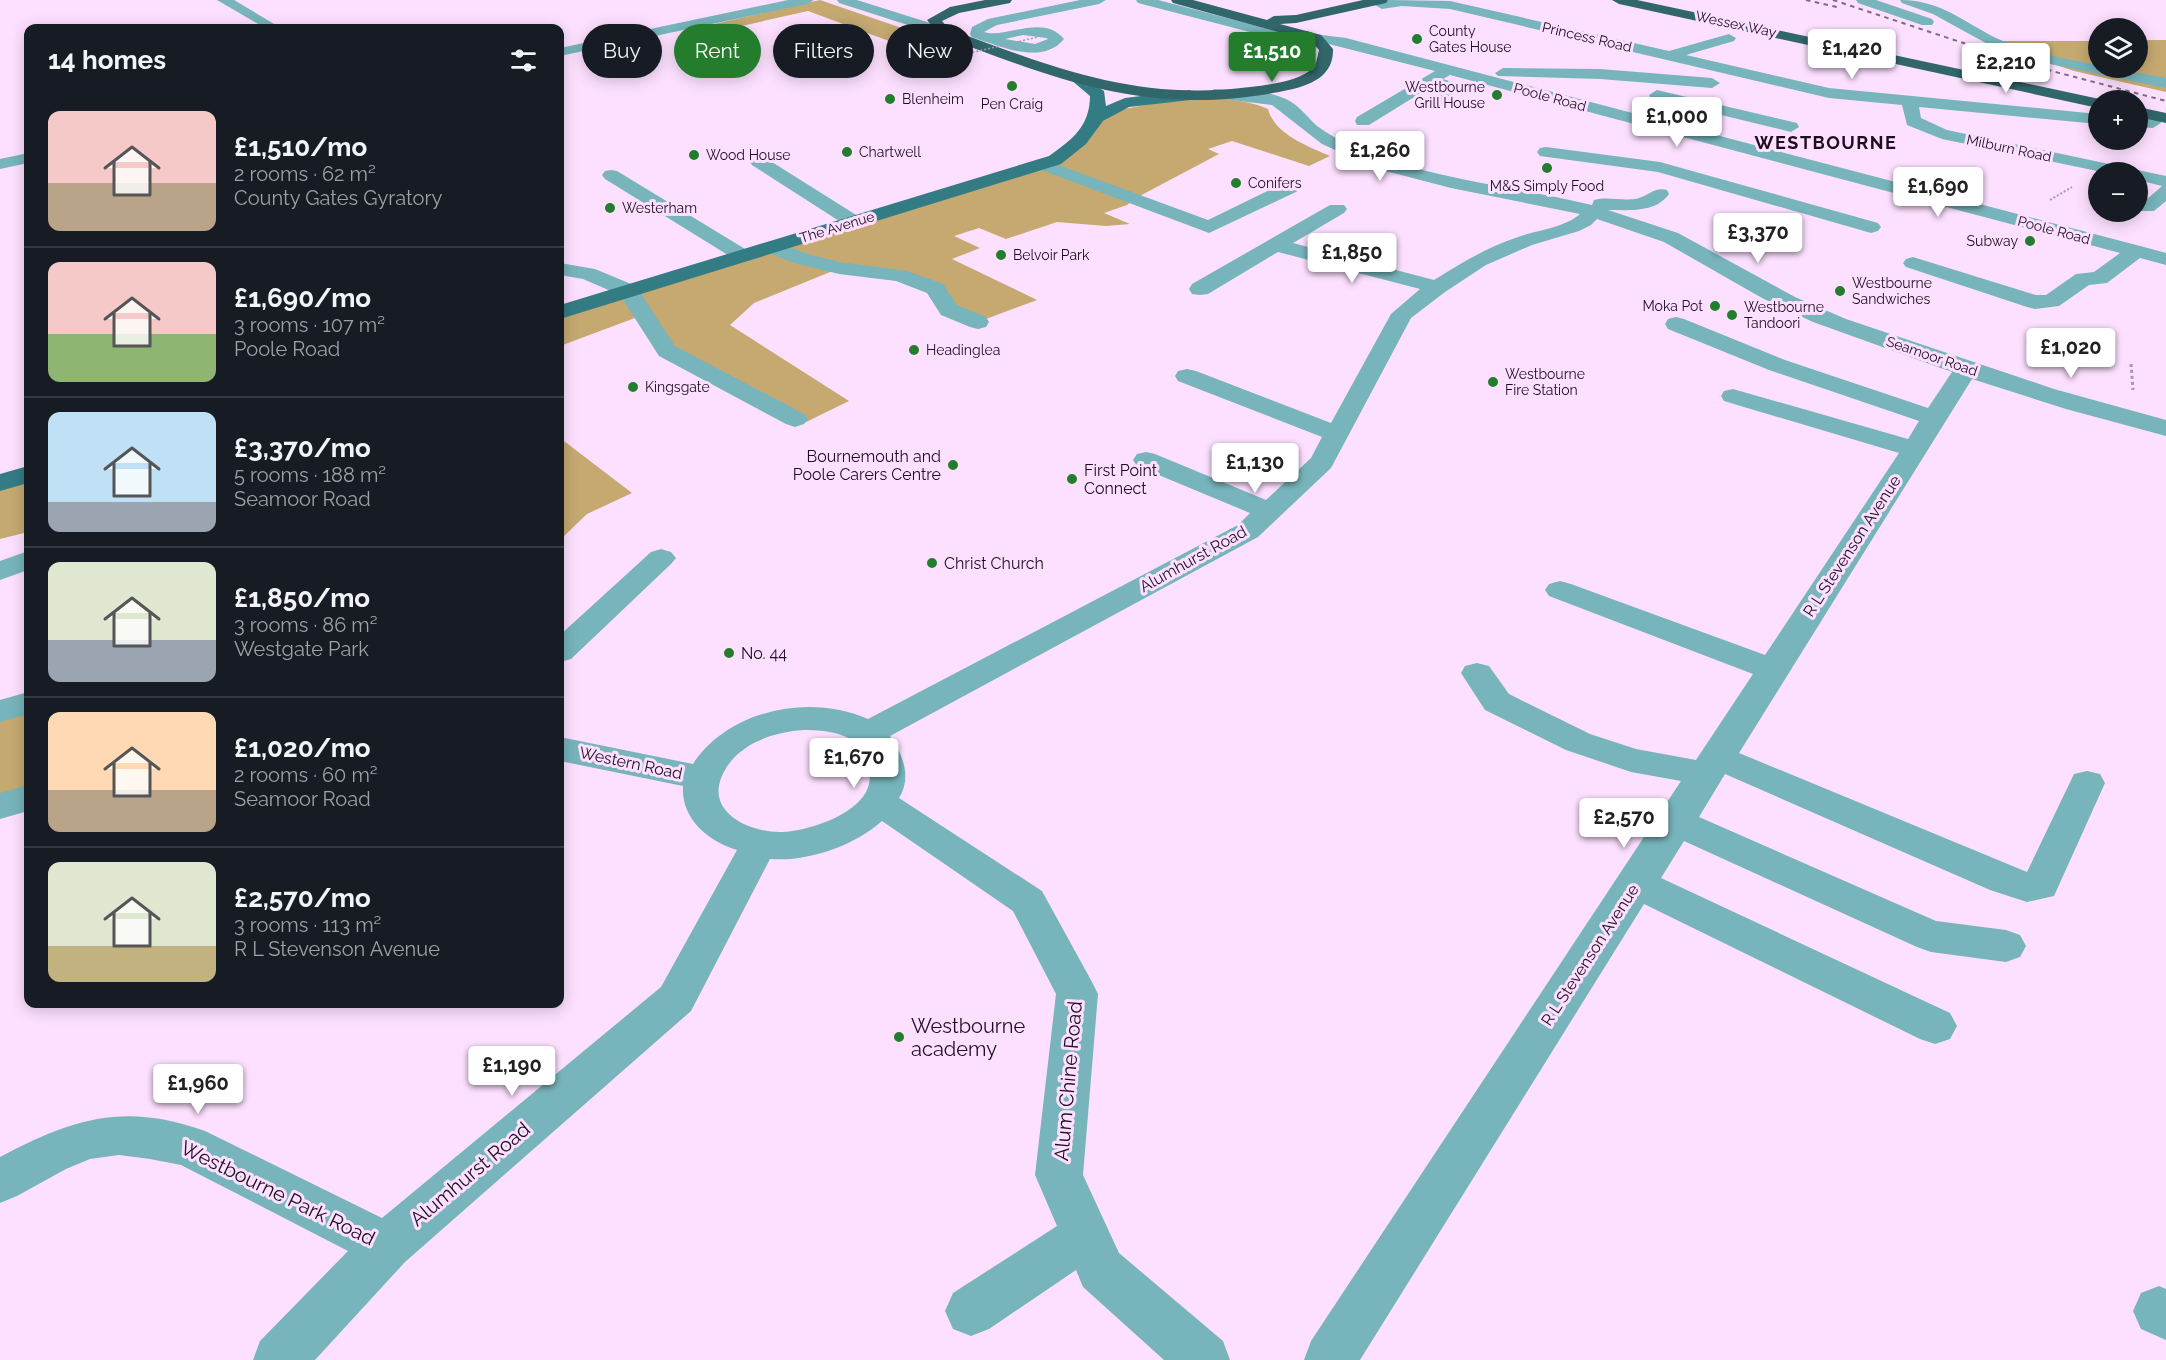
<!DOCTYPE html>
<meta charset="utf-8">
<style>
:root{--surface:#171b24;--page:#20242c;--text:#f1f3f6;--muted:#9ea1a6;--line:#363941;--accent:#247d2c}
body{margin:0;font-family:Raleway,sans-serif;background:var(--page);color:var(--text);height:100vh;display:flex;flex-direction:column;font-size:22px;white-space:nowrap}
*{box-sizing:border-box;margin:0}
p{font-size:20px;color:var(--muted)}
.icon{flex:none;width:33px;height:33px;fill:none;stroke:currentColor;stroke-width:2;stroke-linecap:round;stroke-linejoin:round}
.map{position:relative;flex:1;overflow:hidden}
.drawer{position:absolute;left:24px;top:24px;width:540px;height:984px;display:flex;flex-direction:column;background:var(--surface);border-radius:12px;box-shadow:0 3px 15px #0003}
.drawer>*{flex:none}
.top-card{position:absolute;left:582px;top:24px;width:570px;height:54px;display:flex;gap:12px}
.fabs{position:absolute;left:2088px;top:18px;display:grid;gap:12px}
.fabs a{display:grid;place-items:center;width:60px;height:60px;border-radius:50%;background:var(--surface);box-shadow:0 3px 15px #0003;font-size:30px}
.price{position:absolute;translate:-50% -51px;padding:0 14px;border-radius:6px;background:#fff;color:#222;font-size:20px;line-height:39px;filter:drop-shadow(0 2px 3px #0008)}
.price::after{content:'';position:absolute;left:50%;top:36px;width:18px;height:14px;margin-left:-9px;background:inherit;clip-path:polygon(0 0,100% 0,50% 100%)}
.price.on{background:var(--accent);color:#fff}
ul{padding:0;list-style:none}
li{display:flex;align-items:center;gap:18px;height:150px;padding:0 24px}
li+li{border-top:2px solid var(--line)}
li span{display:grid;place-items:center;flex:none;width:168px;height:120px;border-radius:12px;color:#555}
li>.icon{margin-inline-start:auto}
span .icon{width:72px;height:72px;fill:#fffc;stroke-width:1}
li b{font-size:26px}
h2{display:flex;justify-content:space-between;align-items:center;height:72px;padding:0 24px;font-size:26px}
.pill{padding:0 21px;border-radius:27px;background:var(--surface);box-shadow:0 3px 15px #0003;font-size:21px;line-height:54px}
.pill.on{background:var(--accent);color:#fff}
.map>svg:first-child{display:block}
.forest{fill:#c5a971}
.lines{fill:none;stroke-linecap:round;stroke-linejoin:round}
.path-far1{stroke:#ae96b0;stroke-width:2;stroke-dasharray:2 2;stroke-linecap:butt}
.path{stroke:#ae96b0;stroke-width:3;stroke-dasharray:3 3;stroke-linecap:butt}
.minor{fill:#77b4bb;fill-rule:evenodd}
.major{fill:#347c84;fill-rule:evenodd}
.highway{fill:#31666b;fill-rule:evenodd}
.rail{stroke:#806b82;stroke-width:2;stroke-dasharray:4.5 4.5;stroke-linecap:butt}
.path-bridge{stroke:#ae96b0;stroke-width:1.5;stroke-dasharray:2 2;stroke-linecap:butt}
.poi-dot{fill:#247d2c;stroke:#fde0ff;stroke-width:2}
.labels{text-anchor:middle;dominant-baseline:central;stroke-width:6;stroke-linejoin:round;paint-order:stroke}
.far-street-label{font-size:14px;fill:#1e0e20;stroke:#fde0ff}
.far-poi-label{font-size:14px;fill:#1e0e20;stroke:#fde0ff;text-anchor:start}
.poi-label{font-size:16px;fill:#1e0e20;stroke:#fde0ff;text-anchor:start}
.street-label{font-size:16px;fill:#1e0e20;stroke:#fde0ff}
.far-district-label{font-size:18px;font-weight:bold;letter-spacing:1.5px;fill:#1e0e20;stroke:#fde0ff}
.near-poi-label{font-size:20px;fill:#1e0e20;stroke:#fde0ff;text-anchor:start}
.near-street-label{font-size:20px;fill:#1e0e20;stroke:#fde0ff}
</style>
<div class="map">
<svg width="2166" height="1360" viewBox="0 0 2166 1360">
<rect width="100%" height="100%" fill="#fde0ff"/>
<!-- forest -->
<path class="forest" d="M820,0L957,47L924,54L808,11L697,36L683,31Z
M2138,40H2166V92L2074,71L1983,41H2098V68H2138Z
M1189,97C1216,98 1243,98 1268,109C1274,134 1309,147 1330,156L1309,166L1232,141L1208,149L1219,154L1134,199L1127,205L1104,213L1130,224L1106,226L1057,222L1006,239L979,228L954,236L980,248L952,259L1037,300L978,322L935,289L840,268L754,303L730,325L849,401L800,425L667,351L643,315L560,346V312L1055,160L1094,126L1124,109Z
M560,438L632,493L587,514L560,540Z
M28,474V532L0,539V483Z
M28,703V798L0,806V711Z"/>
<g class="lines">
<!-- path-far1 -->
<path class="path-far1" d="M2050,200L2072,187"/>
<!-- path -->
<path class="path" d="M2131,364L2133,390"/>
<!-- minor -->
<path class="minor" d="M217,0H234L281,28H265Z
M788,0H814L807,4L560,56V48Z
M837,0H857L949,29L951,32L944,36L939,35L839,3Z
M1080,0H1106L1099,4L997,25L984,32C1005,39 1043,13 1064,39C1042,66 999,46 972,37L970,34L972,27L988,19ZM1023,35L1046,38L1048,39L1035,44L1005,39Z
M1136,0H1158L1277,31H1308L1314,34L1346,38L2144,247L2166,253V265L2140,258L2107,283L2089,285L2059,306L2035,309L2027,307L1906,267L1903,263L1906,259L1913,257L2036,295H2046L2076,274L2094,272L2120,253L1450,75L1443,79L1452,82L1456,89L1449,108H1437L1435,105L1440,89L1432,86L1369,125H1357L1355,121L1357,117L1435,71L1309,39H1277L1138,3Z
M1389,0L1450,1L1669,51L1729,34L1736,38L1734,41L1686,55L1829,88L2098,114V124L1919,107L1921,118L1947,130L2166,176V201L2154,211H2140L2138,207L2162,186L2138,180V172H2102L1942,139L1907,125L1902,105L1829,98L1450,9L1402,6L1382,9L1375,5L1377,2Z
M1856,0H1876L1932,19L1934,22L1932,25H1922L1858,3Z
M1900,0C1944,0 1966,25 2003,41C2033,53 2067,59 2098,65V68H2111L2166,78V88L2050,64L1993,47L1933,14L1902,3Z
M1503,68L1600,69L1712,78L1720,83L1712,88L1600,79L1498,76L1495,73Z
M1214,89C1238,90 1264,89 1286,99C1299,105 1307,117 1317,126C1339,142 1365,153 1391,161C1457,182 1526,189 1592,205L1594,200C1609,196 1625,202 1639,198C1650,195 1654,187 1667,190L1669,194C1656,213 1629,210 1608,210L1678,233L1795,297L1846,319L2054,389L2166,420V436L2066,409L1972,379L1739,753L2027,872L2074,774L2087,771L2100,774L2105,783L2054,896L2027,902L1990,890L1725,774L1699,817L1936,921L2006,930L2020,935L2026,946L2020,957L2006,962L1931,952L1917,947L1684,841L1661,878L1950,1013L1957,1026L1950,1039L1935,1044L1920,1039L1644,904L1360,1360H1304L1311,1341L1681,781L1631,772L1566,750L1485,710L1461,673L1465,666L1477,663L1489,666L1509,694L1590,734L1636,749L1696,760L1753,674L1549,596L1545,590L1549,584L1560,581L1571,584L1765,655L1899,453L1724,401L1721,396L1724,391L1733,389L1908,439L1919,421L1769,370L1668,329L1665,324L1668,319L1676,317L1684,319L1785,360L1928,408L1952,372L1813,322L1762,298L1664,242L1597,219L1591,225L1579,231L1532,245L1486,265L1445,292L1411,318L1331,468L1258,537L890,736C903,755 912,777 899,798L1042,891L1092,982L1098,994L1083,1175L1119,1253L1223,1341L1230,1360H1164L1083,1287L1076,1270L989,1329L971,1336L953,1329L945,1311L953,1293L1057,1226L1035,1175L1056,994L1013,911L882,821C854,846 808,862 770,859L691,1011L405,1262L315,1360H253L260,1341L348,1251L181,1165L150,1159L119,1155L90,1159L66,1169L17,1196L0,1203V1157C73,1118 125,1102 205,1131L382,1218L661,987L737,850C708,841 681,819 683,786L560,761V737L693,764C728,710 810,693 868,719L1238,525L1250,513L1137,466L1133,460L1137,454L1146,452L1155,454L1266,500L1311,458L1322,437L1178,381L1175,376L1178,371L1187,369L1196,371L1331,423L1391,314L1420,289L1278,252L1208,294L1200,295L1192,294L1189,289L1192,284L1330,205H1344L1347,209L1344,213L1293,243L1434,280C1461,263 1488,247 1518,237C1537,230 1564,228 1580,214L1451,188L1378,169L1322,144L1272,105L1208,97L1206,94ZM803,730C829,730 863,734 869,765C870,774 871,783 866,792C853,816 808,831 782,832C749,833 701,811 725,770C740,743 774,732 803,730Z
M1657,90L1797,123L1799,127L1791,132L1651,98L1649,95Z
M2138,117L2159,119L2161,123L2153,128L2138,127Z
M1546,147L1660,162L1878,223L1881,227L1878,231L1871,233L1658,172L1540,156L1537,152L1540,148Z
M28,153V163L0,169V159Z
M758,156L764,157L861,218L864,222L861,226H847L752,165L749,161L752,157Z
M1042,159L1208,220L1284,183H1298L1300,187L1298,191L1209,233L1036,168L1033,164L1036,160Z
M611,170L617,171L750,252L753,256L750,260L743,262L736,260L605,179L602,175L605,171Z
M771,241L808,254L839,262L907,271L943,284L957,305L986,317L989,322L986,327L978,329L970,327L941,315L927,293L896,281L839,274L794,263L764,251L761,247L764,243Z
M560,263L595,269L636,286L675,346L804,414L808,419L804,424L795,427L786,424L659,356L620,295L583,279L560,275Z
M661,549L671,552L676,558L671,564L571,659L560,662V635L651,552Z
M28,551V570L0,580V561Z
M28,692V714L0,722V700Z
M28,785V811L0,819V793Z
M2159,1286L2166,1289V1340L2141,1329L2133,1311L2141,1293Z"/>
<!-- major -->
<path class="major" d="M1078,74L1104,91L1106,106L1125,98L1190,90L1198,95L1190,100L1129,107L1103,121L1086,144L1061,164L560,319V305L1049,156C1072,140 1090,126 1090,96L1070,79Z
M28,466V483L0,491V474Z"/>
<!-- highway -->
<path class="highway" d="M985,0H1012L1010,3L959,13L942,21L949,29C1052,67 1137,102 1250,87C1272,84 1297,82 1315,67L1319,50L1311,41L1173,3L1171,0H1193L1267,20L1274,16L1296,15L1363,0H1388L1386,3L1296,23L1280,24L1321,35L1333,49C1334,80 1304,87 1279,92C1147,117 1059,80 939,35L927,20L950,7Z
M1612,0H1637L2104,100H2098V108L1619,4Z
M2138,107L2166,113V123L2138,117Z"/>
<!-- rail -->
<path class="rail" d="M1806,0L1841,8
M1833,0L2033,66L2166,101"/>
<!-- path-bridge -->
<path class="path-bridge" d="M953,57L1038,37"/>
</g>
<!-- markers -->
<g class="poi-dot">
<circle cx="1417" cy="39" r="6"/>
<circle cx="1012" cy="86" r="6"/>
<circle cx="1497" cy="95" r="6"/>
<circle cx="890" cy="99" r="6"/>
<circle cx="847" cy="152" r="6"/>
<circle cx="694" cy="155" r="6"/>
<circle cx="1547" cy="168" r="6"/>
<circle cx="1236" cy="183" r="6"/>
<circle cx="610" cy="208" r="6"/>
<circle cx="2030" cy="241" r="6"/>
<circle cx="1001" cy="255" r="6"/>
<circle cx="1840" cy="291" r="6"/>
<circle cx="1715" cy="306" r="6"/>
<circle cx="1732" cy="315" r="6"/>
<circle cx="914" cy="350" r="6"/>
<circle cx="1493" cy="382" r="6"/>
<circle cx="633" cy="387" r="6"/>
<circle cx="953" cy="465" r="6"/>
<circle cx="1072" cy="479" r="6"/>
<circle cx="932" cy="563" r="6"/>
<circle cx="729" cy="653" r="6"/>
<circle cx="899" cy="1037" r="6"/>
</g>
<g class="labels">
<!-- far-street labels -->
<g class="far-street-label">
<text transform="translate(1736 24) rotate(12)">Wessex Way</text>
<text transform="translate(1587 37) rotate(13)">Princess Road</text>
<text transform="translate(1550 97) rotate(15)">Poole Road</text>
<text transform="translate(2009 148) rotate(12)">Milburn Road</text>
<text transform="translate(837 227) rotate(-17)">The Avenue</text>
<text transform="translate(2054 230) rotate(15)">Poole Road</text>
<text transform="translate(1932 356) rotate(19)">Seamoor Road</text>
</g>
<!-- far-poi labels -->
<g class="far-poi-label">
<text x="1429" y="31">County<tspan x="1429" dy="16">Gates House</tspan></text>
<text x="1485" y="87" text-anchor="end">Westbourne<tspan x="1485" dy="16">Grill House</tspan></text>
<text x="902" y="99">Blenheim</text>
<text x="1012" y="104" text-anchor="middle">Pen Craig</text>
<text x="859" y="152">Chartwell</text>
<text x="706" y="155">Wood House</text>
<text x="1248" y="183">Conifers</text>
<text x="1547" y="186" text-anchor="middle">M&amp;S Simply Food</text>
<text x="622" y="208">Westerham</text>
<text x="2018" y="241" text-anchor="end">Subway</text>
<text x="1013" y="255">Belvoir Park</text>
<text x="1852" y="283">Westbourne<tspan x="1852" dy="16">Sandwiches</tspan></text>
<text x="1703" y="306" text-anchor="end">Moka Pot</text>
<text x="1744" y="307">Westbourne<tspan x="1744" dy="16">Tandoori</tspan></text>
<text x="926" y="350">Headinglea</text>
<text x="1505" y="374">Westbourne<tspan x="1505" dy="16">Fire Station</tspan></text>
<text x="645" y="387">Kingsgate</text>
</g>
<!-- poi labels -->
<g class="poi-label">
<text x="941" y="456" text-anchor="end">Bournemouth and<tspan x="941" dy="18">Poole Carers Centre</tspan></text>
<text x="1084" y="470">First Point<tspan x="1084" dy="18">Connect</tspan></text>
<text x="944" y="563">Christ Church</text>
<text x="741" y="653">No. 44</text>
</g>
<!-- street labels -->
<g class="street-label">
<text transform="translate(1852 546) rotate(-57)">R L Stevenson Avenue</text>
<text transform="translate(1193 559) rotate(-29)">Alumhurst Road</text>
<text transform="translate(631 763) rotate(12)">Western Road</text>
<text transform="translate(1590 955) rotate(-57)">R L Stevenson Avenue</text>
</g>
<!-- far-district labels -->
<g class="far-district-label">
<text x="1826" y="142">WESTBOURNE</text>
</g>
<!-- near-poi labels -->
<g class="near-poi-label">
<text x="911" y="1026">Westbourne<tspan x="911" dy="23">academy</tspan></text>
</g>
<!-- near-street labels -->
<g class="near-street-label">
<text transform="translate(1068 1081) rotate(-85)">Alum Chine Road</text>
<text transform="translate(470 1174) rotate(-40)">Alumhurst Road</text>
<text transform="translate(278 1193) rotate(26)">Westbourne Park Road</text>
</g>
</g>
</svg>
<div class="fabs">
<a><svg class="icon" aria-label="layers" viewBox="0 0 24 24"><path d="M12 4l9 5-9 5-9-5zM3 14l9 5 9-5"/></svg></a>
<a>+</a>
<a>−</a>
</div>
<b class="price" style="left:1852px;top:80px">£1,420</b>
<b class="price on" style="left:1272px;top:83px">£1,510</b>
<b class="price" style="left:2006px;top:94px">£2,210</b>
<b class="price" style="left:1677px;top:148px">£1,000</b>
<b class="price" style="left:1380px;top:182px">£1,260</b>
<b class="price" style="left:1938px;top:218px">£1,690</b>
<b class="price" style="left:1758px;top:264px">£3,370</b>
<b class="price" style="left:1352px;top:284px">£1,850</b>
<b class="price" style="left:2071px;top:379px">£1,020</b>
<b class="price" style="left:1255px;top:494px">£1,130</b>
<b class="price" style="left:854px;top:789px">£1,670</b>
<b class="price" style="left:1624px;top:849px">£2,570</b>
<b class="price" style="left:512px;top:1097px">£1,190</b>
<b class="price" style="left:198px;top:1115px">£1,960</b>
<div class="top-card">
<a class="pill">Buy</a>
<a class="pill on">Rent</a>
<a class="pill">Filters</a>
<a class="pill">New</a>
</div>
<section class="drawer">
<h2>14 homes<svg class="icon" aria-label="filters" viewBox="0 0 24 24"><path d="M4 7h16M4 17h16"/><circle cx="9" cy="7" r="2"/><circle cx="15" cy="17" r="2"/></svg></h2>
<ul>
<li><span style="background:linear-gradient(#f6c9c9 60%,#b9a48a 0)"><svg class="icon" aria-label="home" viewBox="0 0 24 24"><path d="M3 11l9-7 9 7M6 9v11h12V9"/></svg></span><div><b>£1,510/mo</b><p>2 rooms · 62 m²</p><p>County Gates Gyratory</p></div></li>
<li><span style="background:linear-gradient(#f6c9c9 60%,#8fb573 0)"><svg class="icon" aria-label="home" viewBox="0 0 24 24"><path d="M3 11l9-7 9 7M6 9v11h12V9"/></svg></span><div><b>£1,690/mo</b><p>3 rooms · 107 m²</p><p>Poole Road</p></div></li>
<li><span style="background:linear-gradient(#bfe0f5 75%,#9aa5b1 0)"><svg class="icon" aria-label="home" viewBox="0 0 24 24"><path d="M3 11l9-7 9 7M6 9v11h12V9"/></svg></span><div><b>£3,370/mo</b><p>5 rooms · 188 m²</p><p>Seamoor Road</p></div></li>
<li><span style="background:linear-gradient(#dfe7d0 65%,#9aa5b1 0)"><svg class="icon" aria-label="home" viewBox="0 0 24 24"><path d="M3 11l9-7 9 7M6 9v11h12V9"/></svg></span><div><b>£1,850/mo</b><p>3 rooms · 86 m²</p><p>Westgate Park</p></div></li>
<li><span style="background:linear-gradient(#ffd9b3 65%,#b9a48a 0)"><svg class="icon" aria-label="home" viewBox="0 0 24 24"><path d="M3 11l9-7 9 7M6 9v11h12V9"/></svg></span><div><b>£1,020/mo</b><p>2 rooms · 60 m²</p><p>Seamoor Road</p></div></li>
<li><span style="background:linear-gradient(#dfe7d0 70%,#c2b280 0)"><svg class="icon" aria-label="home" viewBox="0 0 24 24"><path d="M3 11l9-7 9 7M6 9v11h12V9"/></svg></span><div><b>£2,570/mo</b><p>3 rooms · 113 m²</p><p>R L Stevenson Avenue</p></div></li>
</ul>
</section>
</div>
